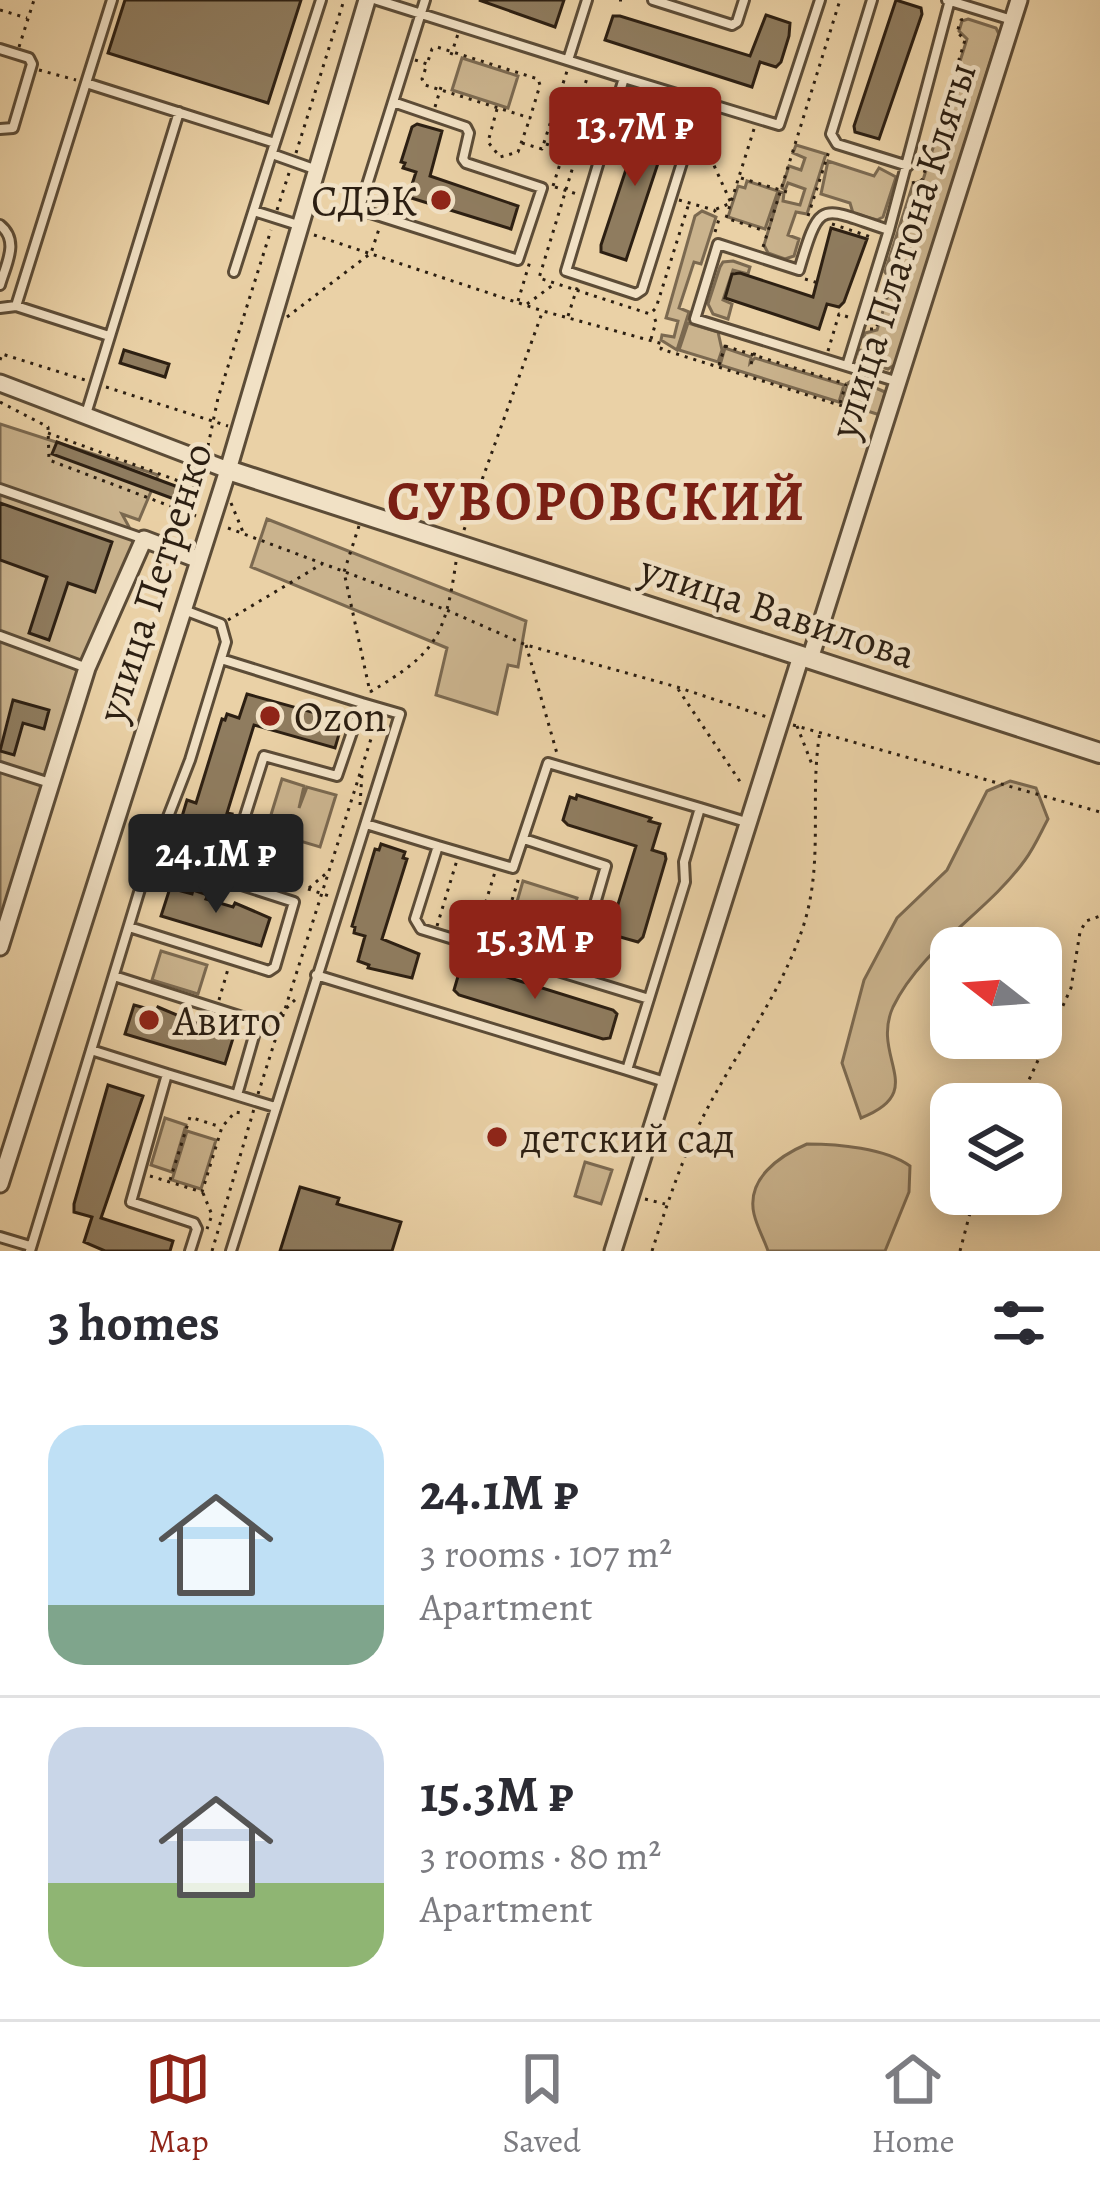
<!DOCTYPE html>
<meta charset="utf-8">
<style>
:root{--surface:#fff;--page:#f7f7f7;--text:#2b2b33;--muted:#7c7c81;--line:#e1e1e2;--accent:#8f2418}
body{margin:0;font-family:Alegreya,serif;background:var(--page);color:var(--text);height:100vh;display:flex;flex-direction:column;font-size:45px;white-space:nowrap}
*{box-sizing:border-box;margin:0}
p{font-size:39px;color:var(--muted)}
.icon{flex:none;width:66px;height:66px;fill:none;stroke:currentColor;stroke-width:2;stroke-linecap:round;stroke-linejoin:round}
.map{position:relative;height:1251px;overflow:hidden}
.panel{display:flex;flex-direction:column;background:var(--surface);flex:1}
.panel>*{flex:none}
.needle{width:78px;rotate:287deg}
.fabs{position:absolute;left:930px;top:927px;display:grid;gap:24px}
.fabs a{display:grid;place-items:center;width:132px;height:132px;border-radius:24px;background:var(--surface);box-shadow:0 6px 30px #0003;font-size:60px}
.price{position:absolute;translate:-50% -102px;padding:0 27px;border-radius:12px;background:var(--accent);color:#fff;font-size:39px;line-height:78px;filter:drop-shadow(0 3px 6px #0008)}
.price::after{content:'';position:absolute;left:50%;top:72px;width:36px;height:27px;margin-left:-18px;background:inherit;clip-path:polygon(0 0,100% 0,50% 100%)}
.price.active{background:#222;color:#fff}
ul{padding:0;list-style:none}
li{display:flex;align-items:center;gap:36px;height:300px;padding:0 48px}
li+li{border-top:3px solid var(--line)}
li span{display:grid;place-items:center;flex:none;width:336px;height:240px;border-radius:36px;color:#555}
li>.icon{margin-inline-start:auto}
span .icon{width:144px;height:144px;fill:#fffc;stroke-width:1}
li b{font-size:51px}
h2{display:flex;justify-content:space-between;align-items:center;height:144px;padding:0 48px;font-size:51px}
.menu{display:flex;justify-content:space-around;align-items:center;height:168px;border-top:3px solid var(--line);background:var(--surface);font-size:33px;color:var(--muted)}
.menu a{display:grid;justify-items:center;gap:6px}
.menu .active{color:var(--accent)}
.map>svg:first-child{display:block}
.green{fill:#cab38d;stroke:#7b6950;stroke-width:3}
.building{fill:#8f7c5f;stroke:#2c1f12;stroke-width:3}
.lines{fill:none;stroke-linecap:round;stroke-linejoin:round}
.service-casing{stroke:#5c4c37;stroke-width:14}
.minor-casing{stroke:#5c4c37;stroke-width:21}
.tertiary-casing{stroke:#5c4c37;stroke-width:24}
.path{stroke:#2c1f12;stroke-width:3;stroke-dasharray:3 6;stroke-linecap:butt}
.service{stroke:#f1e1c5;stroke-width:8}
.minor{stroke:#f1e1c5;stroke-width:15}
.tertiary{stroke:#f1e1c5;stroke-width:18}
.poi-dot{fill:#8f2418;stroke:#f1e1c5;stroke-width:4.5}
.labels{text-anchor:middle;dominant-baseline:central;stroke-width:9;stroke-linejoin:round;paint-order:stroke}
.poi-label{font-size:42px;fill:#2c1f12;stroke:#f1e1c5;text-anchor:start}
.street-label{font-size:42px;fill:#2c1f12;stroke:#f1e1c5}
.district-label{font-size:54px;font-weight:bold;letter-spacing:3px;fill:#7a1f14;stroke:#f1e1c5}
</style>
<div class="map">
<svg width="1100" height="1251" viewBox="0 0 1100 1251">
<rect width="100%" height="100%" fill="#ead1a6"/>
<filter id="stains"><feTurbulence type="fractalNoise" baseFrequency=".00167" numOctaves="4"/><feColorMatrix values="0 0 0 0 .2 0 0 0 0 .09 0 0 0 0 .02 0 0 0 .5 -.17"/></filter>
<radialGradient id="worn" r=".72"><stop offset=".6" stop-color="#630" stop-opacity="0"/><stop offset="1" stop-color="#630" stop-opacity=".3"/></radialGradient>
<!-- green -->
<path class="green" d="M968,19L996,28L999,34L896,364L888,369L859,360L860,350L865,351L869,339L864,337L865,333L877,330L892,282L885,272L913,184L923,180L967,39L959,31L962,21Z
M462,58L518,76L508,108L452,90Z
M796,145L826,154L807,214L796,212L788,235L799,239L794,256L785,259L768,253L764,245L780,192L784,193L783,201L800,205L805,189L788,183L785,190L782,188L789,166L801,170L805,158L793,153Z
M828,161L874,176L879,168L896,177L883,217L877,220L853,213L850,203L821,194Z
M747,181L778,191L765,229L728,217L738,186L745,188Z
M702,211L716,217L701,264L694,262L679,308L689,312L677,350L661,340L662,335L674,337L678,321L666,318L695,216Z
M733,261L750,267L748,274L733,270L723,300L732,304L728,319L713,314L708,304L720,267L723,262Z
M688,323L718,332L722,350L718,362L679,350Z
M725,348L751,357L750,363L755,358L844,385L839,402L720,365Z
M855,379L885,392L880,415L842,403L848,383Z
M0,424L158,475L139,520L122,514L135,538L0,921Z
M267,519L526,621L518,667L508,665L497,714L436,695L447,648L251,567Z
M282,779L304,786L299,808L307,787L336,795L320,847L266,831Z
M1010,781L1036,788L1048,819C1041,832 1034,848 1025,860C987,913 922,947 893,1007C870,1058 930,1091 861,1118L842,1063L864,980L897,918L947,870L987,791Z
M523,881L577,898L568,929L514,912Z
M161,951L207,965L198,994L152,980Z
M165,1118L186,1125L172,1172L151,1165Z
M187,1131L216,1140L201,1189L172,1180Z
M807,1144C838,1144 885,1148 910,1166L909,1192L885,1251H768C764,1239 757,1227 754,1214C746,1179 779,1156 807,1144Z
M585,1162L612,1170L601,1204L575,1196Z"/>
<!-- building -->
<path class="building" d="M125,0H301L268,103L108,53Z
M479,0H564L555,27Z
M896,0L921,8L922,14L879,139L855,132L854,126Z
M766,15L790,23L789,36L781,62L776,67L760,62L752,87L605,40L613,16H620L750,56Z
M643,118L668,125V133L626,260L601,252V245Z
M417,124L442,131L430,176L518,206L511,229L408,197L416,172L403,168L405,163L401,162L412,127Z
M831,228L867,239L844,302L839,307L827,304L819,329L725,298L732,274L740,273L813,297Z
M124,350L169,364L165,377L120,363Z
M57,442L178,487L174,499L52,454Z
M0,503L112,542L95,592L68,583L49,640L29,633L47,577L0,560Z
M247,694L337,719L342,724L335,748L254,725L227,813L232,814L217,864L172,850L187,800L196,803L222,719L225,720L227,714L239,718Z
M13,700L49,710L44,729L23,723L14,755L0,751Z
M577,795L651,818L649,821L660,824L652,850L665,854L666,859L643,937L638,942L613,935L615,929L611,927L636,846L568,825L563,820L570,797L576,799Z
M381,844L405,852L403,858L407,859L382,939L419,954L412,978L368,968L369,965L358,961L365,936L354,933L355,927L352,926L375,849L379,850Z
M170,888L192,894L193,890L208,895L206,899L233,907L235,903L270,918L261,946L161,916Z
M468,965L613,1010L617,1014L610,1038L603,1039L459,995L454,990L461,966Z
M134,1005L156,1011L158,1007L198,1024L199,1020L206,1022L214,1024L212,1028L234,1035L225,1064L125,1034Z
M108,1085L143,1096L101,1218L173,1241L170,1251H105L84,1242L92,1217L74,1212V1204Z
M300,1187L339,1198L337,1204L401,1222L392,1251H280Z"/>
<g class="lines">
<!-- service casing -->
<g class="service-casing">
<path id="service" d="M377,0L624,78
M653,0L732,25L737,22L744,0
M872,0L831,134L837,144L908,166
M947,0L1012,20
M0,49L29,58L32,64L13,128L0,129
M568,60L587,0
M86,83L275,143L321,0
M393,102L466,127L469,133L463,159L466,163L542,188L518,260L361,210V204L425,0
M701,102L642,290L636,294L566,271L624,78L779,125L820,0
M272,154L317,170
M254,211L298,225
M0,225C20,241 6,264 0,285
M889,230L950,0
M234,272L275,143
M0,308L16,306
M109,336L16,306L112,0
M847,366L889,230C820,208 821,196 799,270L718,244L695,319L895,381
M86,414L179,112
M0,489L144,539
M0,636L87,668
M221,659L362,703L337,776L264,756L225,879
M0,767L50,783
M366,824L438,846
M524,839L606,866L574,976
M129,927L269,971L275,967L294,902L155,857
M316,975L627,1070L685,882L684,862L700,808L746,822
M114,976L258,1022L237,1095
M649,999L421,929L415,919L438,846L513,868L548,763L700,808
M91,1050L167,1074L131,1202L194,1223L197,1229L190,1251
M627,1070L665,1082
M167,1074L275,1107
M0,1237L30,1246
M30,1251L140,889L190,760L226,642L221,624L184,610
M231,1251L400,714L362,703"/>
</g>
<!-- minor casing -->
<g class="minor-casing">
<path id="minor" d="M0,383L228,470
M810,659L1019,0
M0,947L87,668L144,539L199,560
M0,1184L228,470L367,0
M613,1251L801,656"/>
</g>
<!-- tertiary casing -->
<g class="tertiary-casing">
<path id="tertiary" d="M228,470L1100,753"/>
</g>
<!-- path -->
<path class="path" d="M619,0H626
M0,10L27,18
M19,47L34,0
M451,55L458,34
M415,60L427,64L422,79L425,85L530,118L540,85L538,79L437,47L432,49L427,64
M39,70L76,80
M610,92L597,88L539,278L650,314L656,308L689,203
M559,101L578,107
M435,107L441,87
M497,109L488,142L500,157L518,152L530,118
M754,129L726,218L765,231
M703,141L731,203L714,210
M522,143L542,149L568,68
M546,144L565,150
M296,153L344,0
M741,178L787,192
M912,183L922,180L965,40L957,32L961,20L968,18
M553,186L588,75
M555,187L580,195
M679,200L714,210L719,216
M277,210L289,173
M808,216L829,151
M832,224L874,238
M715,232L720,216
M314,235L543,311L663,344L661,349L871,415
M763,247L840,0
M805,279L818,283
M518,301L531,258
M527,304L553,285
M568,316L578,285
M287,317L371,253L380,226
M870,329H876L891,282L886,277
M651,339L656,322L653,314
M725,346L846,384
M828,351L839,314L851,318
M0,360L2,354L85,380
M751,364L756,349
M719,365L727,340
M106,387L228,426
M0,402L48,427L49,460L196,516
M840,403L846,384
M48,433L206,491
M208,446L218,398L271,230
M231,503L243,532
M359,526L344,572L370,692
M228,528L449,611L526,645L677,687L767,717
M464,530L542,313
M228,620L322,564
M526,645L558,757
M678,689L743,786
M370,692C436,653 445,637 456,562
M793,725L1100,812
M797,726L813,767
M360,805L362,773
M309,888L329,871
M308,889L329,896
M437,926L457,860
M475,937L495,872
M499,943L519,877
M219,1000L228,969
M267,1027L299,996
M258,1094L377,720
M1018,1104L1071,988L1080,932L1086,921L1100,916
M150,1176L202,1192L222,1127L235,1112L241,1113L242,1109
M170,1180L190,1117L221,1127
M203,1193L212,1215L207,1229
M645,1199L665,1204
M212,1251L254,1109
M652,1251C667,1204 683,1156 705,1113C738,1049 782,993 804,924C824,860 809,796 820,732
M960,1251L975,1194"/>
<!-- service -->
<use href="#service" class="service"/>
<!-- minor -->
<use href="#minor" class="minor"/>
<!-- tertiary -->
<use href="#tertiary" class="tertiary"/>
</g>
<!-- markers -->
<g class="poi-dot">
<circle cx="441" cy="200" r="12"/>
<circle cx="270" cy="716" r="12"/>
<circle cx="149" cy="1020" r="12"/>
<circle cx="497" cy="1137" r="12"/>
</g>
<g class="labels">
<!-- poi labels -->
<g class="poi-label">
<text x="417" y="200" text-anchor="end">СДЭК</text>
<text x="294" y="716">Ozon</text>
<text x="173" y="1020">Авито</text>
<text x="521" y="1137">детский сад</text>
</g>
<!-- street labels -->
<g class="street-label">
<text transform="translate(902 250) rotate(-72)">улица Платона Кляты</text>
<text transform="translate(154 582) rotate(-72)">улица Петренко</text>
<text transform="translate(778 611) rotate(18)">улица Вавилова</text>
</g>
<!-- district labels -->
<g class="district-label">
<text x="597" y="501">СУВОРОВСКИЙ</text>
</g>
</g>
<rect width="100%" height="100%" filter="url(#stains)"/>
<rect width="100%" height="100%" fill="url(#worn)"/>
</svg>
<div class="fabs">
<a><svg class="needle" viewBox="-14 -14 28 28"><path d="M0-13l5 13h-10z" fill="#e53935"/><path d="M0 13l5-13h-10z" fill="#7c7c81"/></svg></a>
<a><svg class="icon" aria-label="layers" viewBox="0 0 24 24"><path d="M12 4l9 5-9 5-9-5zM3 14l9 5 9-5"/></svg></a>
</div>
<b class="price" style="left:635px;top:189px">13.7M ₽</b>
<b class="price active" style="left:216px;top:916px">24.1M ₽</b>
<b class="price" style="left:535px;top:1002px">15.3M ₽</b>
</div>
<section class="panel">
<h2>3 homes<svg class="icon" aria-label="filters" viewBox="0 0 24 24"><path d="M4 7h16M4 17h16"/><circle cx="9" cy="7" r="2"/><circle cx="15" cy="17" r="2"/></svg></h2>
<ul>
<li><span style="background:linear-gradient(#bfe0f5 75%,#7fa58c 0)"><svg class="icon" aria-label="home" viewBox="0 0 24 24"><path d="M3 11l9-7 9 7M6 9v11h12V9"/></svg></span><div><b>24.1M ₽</b><p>3 rooms · 107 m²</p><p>Apartment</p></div></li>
<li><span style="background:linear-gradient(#c9d6e8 65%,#8fb573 0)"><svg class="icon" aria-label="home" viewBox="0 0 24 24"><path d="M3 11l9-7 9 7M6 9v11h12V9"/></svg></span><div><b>15.3M ₽</b><p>3 rooms · 80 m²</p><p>Apartment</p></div></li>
</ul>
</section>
<nav class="menu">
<a class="active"><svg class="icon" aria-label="map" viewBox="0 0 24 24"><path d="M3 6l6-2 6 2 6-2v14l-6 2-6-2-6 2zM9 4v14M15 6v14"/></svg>Map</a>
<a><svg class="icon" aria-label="saved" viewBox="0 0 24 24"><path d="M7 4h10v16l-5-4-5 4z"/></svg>Saved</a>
<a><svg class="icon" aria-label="home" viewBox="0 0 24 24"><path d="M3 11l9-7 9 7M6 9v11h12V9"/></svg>Home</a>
</nav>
